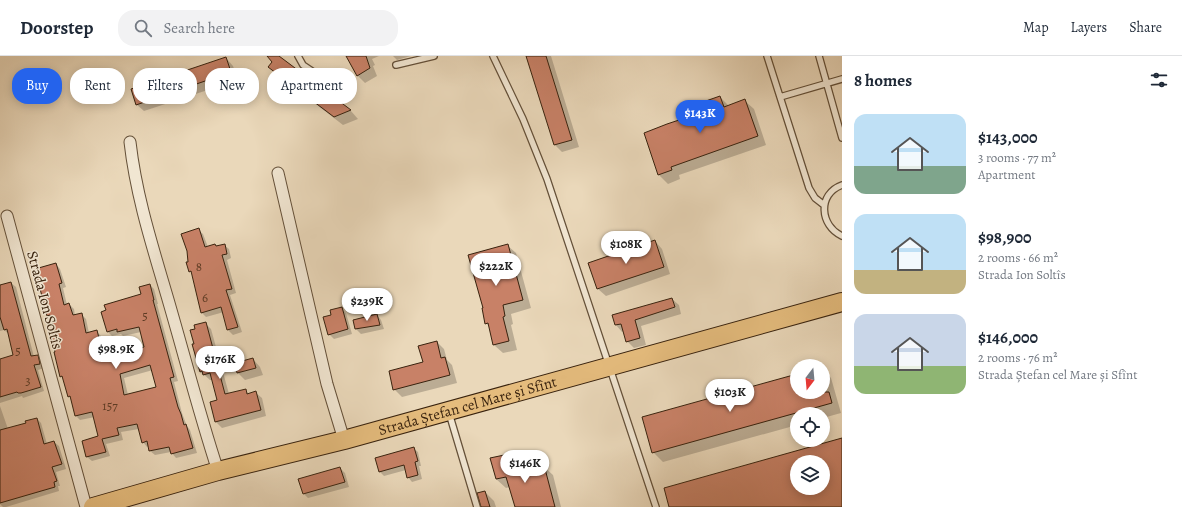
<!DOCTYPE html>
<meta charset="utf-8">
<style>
:root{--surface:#fff;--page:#f2f2f3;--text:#1f2937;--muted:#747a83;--line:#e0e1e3;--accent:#2563eb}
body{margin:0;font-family:Alegreya,serif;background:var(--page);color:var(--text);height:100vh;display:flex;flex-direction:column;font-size:15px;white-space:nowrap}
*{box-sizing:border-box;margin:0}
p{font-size:13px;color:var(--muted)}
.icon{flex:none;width:22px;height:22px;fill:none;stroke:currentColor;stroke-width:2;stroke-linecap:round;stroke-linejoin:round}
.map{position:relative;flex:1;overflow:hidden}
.sheet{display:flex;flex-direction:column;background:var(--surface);width:340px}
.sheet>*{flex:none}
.top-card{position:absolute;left:12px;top:12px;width:380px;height:36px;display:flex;gap:8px}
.needle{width:26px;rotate:196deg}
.controls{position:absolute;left:790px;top:303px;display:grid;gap:8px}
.controls a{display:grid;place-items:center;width:40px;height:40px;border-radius:50%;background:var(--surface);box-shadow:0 2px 10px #0003;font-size:20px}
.price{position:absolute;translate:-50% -34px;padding:0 9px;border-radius:14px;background:#fff;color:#222;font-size:13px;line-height:26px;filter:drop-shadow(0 1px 2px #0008)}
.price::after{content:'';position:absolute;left:50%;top:24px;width:12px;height:9px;margin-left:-6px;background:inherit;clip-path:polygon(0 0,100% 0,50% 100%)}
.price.current{background:var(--accent);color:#fff}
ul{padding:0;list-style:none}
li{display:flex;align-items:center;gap:12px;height:100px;padding:0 12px}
li span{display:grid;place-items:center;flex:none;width:112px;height:80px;border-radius:12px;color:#555}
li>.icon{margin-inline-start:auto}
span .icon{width:48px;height:48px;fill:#fffc;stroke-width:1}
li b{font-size:17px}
h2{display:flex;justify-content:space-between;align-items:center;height:48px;padding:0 12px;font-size:17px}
.pill{padding:0 14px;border-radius:16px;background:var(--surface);box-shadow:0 2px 10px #0003;font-size:14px;line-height:36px}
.pill.current{background:var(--accent);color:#fff}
header{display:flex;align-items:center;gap:24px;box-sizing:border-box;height:56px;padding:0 20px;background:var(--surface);border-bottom:1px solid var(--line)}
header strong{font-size:19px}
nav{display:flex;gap:22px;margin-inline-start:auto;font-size:14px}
.search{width:280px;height:36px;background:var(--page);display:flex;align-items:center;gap:10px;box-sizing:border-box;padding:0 14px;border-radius:16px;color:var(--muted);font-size:15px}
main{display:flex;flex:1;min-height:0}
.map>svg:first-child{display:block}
.shadow{fill:#0003;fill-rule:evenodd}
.building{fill:#c88167;stroke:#38220e;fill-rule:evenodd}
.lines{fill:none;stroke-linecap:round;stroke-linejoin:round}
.service-casing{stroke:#645039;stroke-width:8}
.minor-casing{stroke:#645039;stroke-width:13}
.primary-casing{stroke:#38220e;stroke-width:20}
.service{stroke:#f1e6d2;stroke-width:5.5}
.minor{stroke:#f1e6d2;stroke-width:11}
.primary{stroke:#e5bc7d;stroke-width:18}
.labels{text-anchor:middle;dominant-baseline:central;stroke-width:3;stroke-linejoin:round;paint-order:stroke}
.number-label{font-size:13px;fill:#5c3a24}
.street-label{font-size:15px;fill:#38220e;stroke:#f1e6d2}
</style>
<header>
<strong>Doorstep</strong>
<div class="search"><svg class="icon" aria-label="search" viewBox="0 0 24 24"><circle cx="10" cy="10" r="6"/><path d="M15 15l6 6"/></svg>Search here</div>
<nav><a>Map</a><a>Layers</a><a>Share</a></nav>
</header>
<main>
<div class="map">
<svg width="842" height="451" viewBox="0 0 842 451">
<rect width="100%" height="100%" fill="#ead8ba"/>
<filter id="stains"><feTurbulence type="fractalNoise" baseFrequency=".005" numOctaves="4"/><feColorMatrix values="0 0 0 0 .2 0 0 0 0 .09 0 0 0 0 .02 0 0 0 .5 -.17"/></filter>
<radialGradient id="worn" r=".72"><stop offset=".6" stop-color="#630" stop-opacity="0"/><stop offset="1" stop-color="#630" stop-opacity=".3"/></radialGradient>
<!-- shadow -->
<path class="shadow" d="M268,0H277L351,55L358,63L343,69L278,19L269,11L273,6Z
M347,0H379L372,3L375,9L373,10L377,20L365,27L357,19Z
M393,0H411L397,4Z
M528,0H551L579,91L562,96L555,89Z
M226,2L233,10L238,24L144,55L136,48Z
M720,41L729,50L745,45L754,53L766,89L679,119L680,123L668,128L659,119L645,78L707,56Z
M198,174L203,178L208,191L215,189L217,191L224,189L229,193L231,202L227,204L236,237L230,239L242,276L233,279L228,274L224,256L206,261L202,257L193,218L190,215L189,207Z
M655,185L662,193L670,218L606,240L598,233L590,207Z
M507,189L516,197L531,252L511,258L513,268L511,269L517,294L503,297L494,289L490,271L486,267Z
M56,208L60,213L66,231L63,232L67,249L69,248L74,253L75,260L81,258L86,263L89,277L96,275L101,280L106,299L109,298L112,301L145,292L141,276L123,280L121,278L112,280L108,276L150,229L154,233L158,248H157L178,325L174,326L182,357L187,370L190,374L197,397L176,402L171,396L155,399L150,395L149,390L147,391L143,386L139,373L121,376L123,384L106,388L110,400L92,405L87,401L100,381L95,361L80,364L76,360L71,343L69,340L64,323L61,320L56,278L52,264L48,260ZM153,314L158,331L128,339L124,322Z
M11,227L16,231L34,301L37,300L42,305L44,312L38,314L44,335L23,342L22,340L0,347V304L14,300L9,278L4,274L0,275V229Z
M672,243L679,249L681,258L641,270L646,289L634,292L627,285L624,275L622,276L616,269Z
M341,252L346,257L352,278L334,283L329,278L333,260Z
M377,259L381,264L384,273L361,278L356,273L354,265Z
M205,267L211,273L229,338L245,334L249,338L256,337L262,342L266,360L222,372L216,366L211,347L218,345L212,324H210L200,315L195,289L196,274Z
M437,286L444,293L447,304L452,309L457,327L402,341L394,333L424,307Z
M253,303L260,311L263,319L245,324L238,317Z
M823,313L831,322L841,357L823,362V358H797V369L663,406L653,396L797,319V336H823Z
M0,350L8,373L27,368L37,363L41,367L47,388L54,386L59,390L66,413L56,416L60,430H58L59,435L6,451H3L0,448Z
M413,392L418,396L421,410H419L422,423L412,426L408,421L406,414L384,420L380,416Z
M509,399L518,408L520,415L543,410L553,419L561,451H516L510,431L506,432L496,423Z
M340,412L345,417L349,431L308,442L303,437Z
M485,436L494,445L496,451H482Z"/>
<!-- building -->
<path class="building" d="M267,0H279L351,54L334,61L268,11L272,6Z
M346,0H366L370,12L357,20Z
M526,0H546L572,84L554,89Z
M226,1L231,16L136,49L131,33Z
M720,40L724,51L745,43L758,80L671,111L672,114L658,119L644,77L667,68L706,55L703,46Z
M199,172L205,191L215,188L216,190L225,188L227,198L222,199L232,233L226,234L238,271L227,274L221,251L201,257L191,215L189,216L186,206H188L187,195L181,178Z
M655,184L664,211L597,233L588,207Z
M508,188L523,244L503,249L505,260L503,261L509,285L493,289L488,267L485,268L482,252H483L468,199Z
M56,207L62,227L59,228L64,249L69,247L73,259L82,257L86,277L97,274L103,299L109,297L110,300L144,291L139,271L117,276V273L107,276L101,256L106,254L104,249L141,238L139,231L150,228L154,244H153L174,321L170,322L178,351L181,358L184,369L186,368L193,392L171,398L169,391L149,395L147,385L142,387L137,368L117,372L119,379L102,383L106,396L86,401L82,385L98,380L92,356L75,360L70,340L68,341L62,320L60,321L54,296H55L51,279L55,278L50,259L47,260L35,213ZM150,309L156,331L124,339L120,318Z
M11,226L31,300L38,299L40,308L34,309L41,331L21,337H18L17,336L0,341V303L13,299L7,273L4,274L0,261V229Z
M672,242L675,251L635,264L640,282L626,286L621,268L615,269L612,259Z
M342,251L348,273L328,279L323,261L331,259L330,254Z
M377,258L380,269L355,273L353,264Z
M206,266L225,338L246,333L247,338L256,335L261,354L215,366L210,346L217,344L210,317L203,319L202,315L200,316L192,288H194L190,274L195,273L194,269Z
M437,285L441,302L445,301L450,319L393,334L389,315L423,306L418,290Z
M253,302L256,312L237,317L235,307Z
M797,318V336H829L832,347L652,397L642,361Z
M37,362L44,388L54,385L62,408L52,411L57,425L54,426L55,431L0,447V374L26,367L25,365Z
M842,382V451H669L664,432ZM797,406H823V432H797Z
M414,391L418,405L415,406L418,419L407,422L404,409L379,416L375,402Z
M509,398L514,416L544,409L555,451H515L506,421L496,423L490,402Z
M340,411L345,426L303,438L298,423Z
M485,435L490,451H481L477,437Z"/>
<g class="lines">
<!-- service casing -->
<g class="service-casing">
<path id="service" d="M298,0L303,9L315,17L342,32
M493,0L523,63L547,123L656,451
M767,0L809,132L815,142L824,149
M819,0L842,82
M396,9L434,0
M780,41L842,23
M842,129C817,138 820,170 842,180
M449,357L477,451"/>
</g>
<!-- minor casing -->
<g class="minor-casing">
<path id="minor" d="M130,86C136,139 152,189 167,240C184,298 199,357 218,415
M278,117L327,328L344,384
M7,160L86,451"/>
</g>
<!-- primary casing -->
<g class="primary-casing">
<g id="primary">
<path id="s1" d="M93,451L218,415L344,384L842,246"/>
</g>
</g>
<!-- service -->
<use href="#service" class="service"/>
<!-- minor -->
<use href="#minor" class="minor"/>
<!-- primary -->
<use href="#primary" class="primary"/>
</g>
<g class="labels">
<!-- number labels -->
<g class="number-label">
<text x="199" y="210">8</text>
<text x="205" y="241">6</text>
<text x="145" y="259">5</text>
<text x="18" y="294">5</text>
<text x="28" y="324">3</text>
<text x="110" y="349">157</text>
</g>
<!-- street labels -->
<g class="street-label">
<text transform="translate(45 244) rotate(75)">Strada Ion Soltîs</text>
<text stroke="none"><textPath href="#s1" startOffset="388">Strada Ștefan cel Mare și Sfînt</textPath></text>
</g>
</g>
<rect width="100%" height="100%" filter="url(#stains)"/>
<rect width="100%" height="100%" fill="url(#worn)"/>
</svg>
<div class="controls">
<a><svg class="needle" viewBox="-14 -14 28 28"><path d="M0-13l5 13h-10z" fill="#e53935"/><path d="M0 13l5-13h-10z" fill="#747a83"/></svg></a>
<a><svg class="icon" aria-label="locate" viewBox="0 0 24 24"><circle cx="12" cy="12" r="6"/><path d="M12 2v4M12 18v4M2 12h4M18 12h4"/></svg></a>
<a><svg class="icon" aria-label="layers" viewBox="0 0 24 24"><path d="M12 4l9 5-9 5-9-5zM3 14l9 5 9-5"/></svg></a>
</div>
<b class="price current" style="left:700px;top:78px">$143K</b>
<b class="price" style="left:626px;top:209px">$108K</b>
<b class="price" style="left:496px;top:231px">$222K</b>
<b class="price" style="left:367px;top:266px">$239K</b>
<b class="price" style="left:116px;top:314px">$98.9K</b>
<b class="price" style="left:220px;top:324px">$176K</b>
<b class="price" style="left:730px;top:357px">$103K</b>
<b class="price" style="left:525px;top:428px">$146K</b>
<div class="top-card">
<a class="pill current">Buy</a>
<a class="pill">Rent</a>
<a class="pill">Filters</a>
<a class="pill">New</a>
<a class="pill">Apartment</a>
</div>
</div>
<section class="sheet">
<h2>8 homes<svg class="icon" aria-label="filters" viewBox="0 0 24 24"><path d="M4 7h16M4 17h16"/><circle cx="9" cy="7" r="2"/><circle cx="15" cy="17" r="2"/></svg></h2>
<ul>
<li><span style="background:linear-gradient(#bfe0f5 65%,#7fa58c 0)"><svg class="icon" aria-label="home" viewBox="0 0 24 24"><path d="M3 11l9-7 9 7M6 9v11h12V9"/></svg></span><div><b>$143,000</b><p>3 rooms · 77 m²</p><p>Apartment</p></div></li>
<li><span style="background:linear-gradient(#bfe0f5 70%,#c2b280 0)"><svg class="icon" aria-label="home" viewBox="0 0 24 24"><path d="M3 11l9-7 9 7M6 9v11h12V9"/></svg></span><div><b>$98,900</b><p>2 rooms · 66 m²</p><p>Strada Ion Soltîs</p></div></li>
<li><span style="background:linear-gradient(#c9d6e8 65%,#8fb573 0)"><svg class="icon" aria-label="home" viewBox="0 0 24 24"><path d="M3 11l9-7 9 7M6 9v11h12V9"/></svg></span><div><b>$146,000</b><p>2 rooms · 76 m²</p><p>Strada Ștefan cel Mare și Sfînt</p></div></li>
</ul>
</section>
</main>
